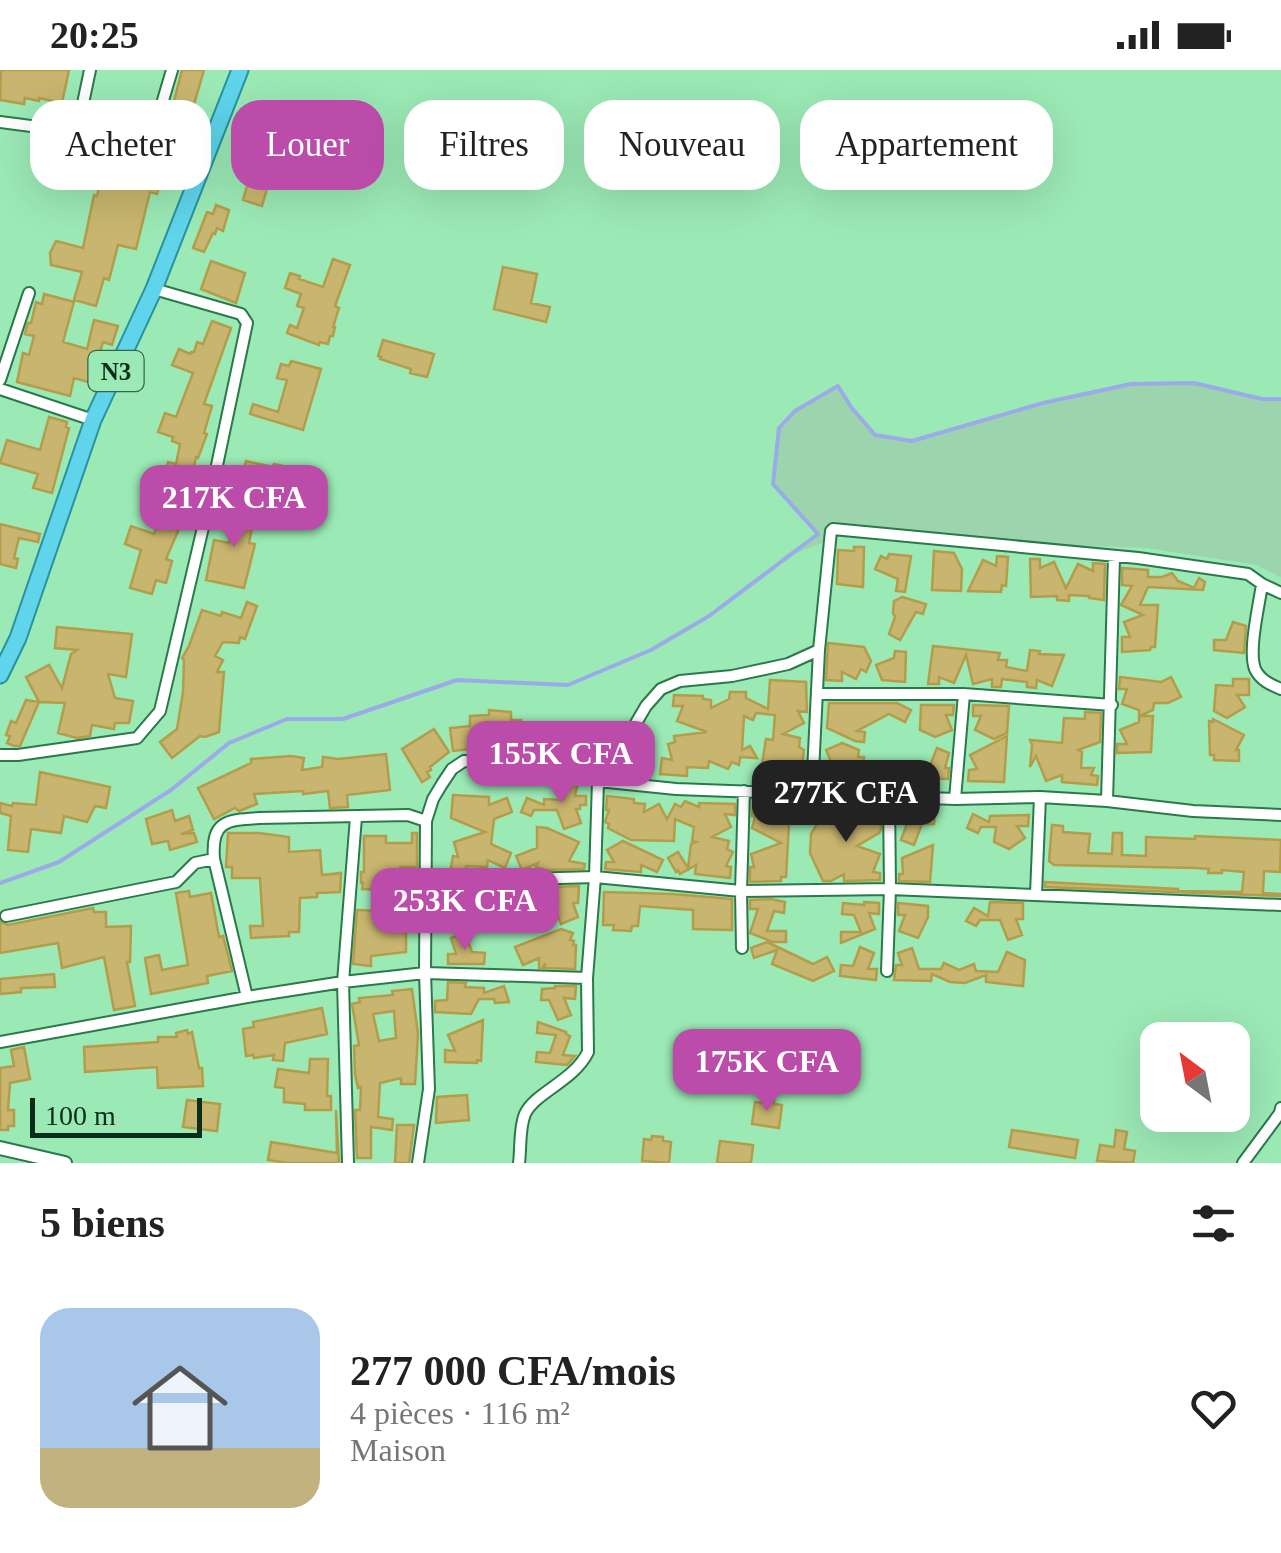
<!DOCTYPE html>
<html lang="fr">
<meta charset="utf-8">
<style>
:root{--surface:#fff;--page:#f6f6f6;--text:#222;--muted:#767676;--accent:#bb4ca9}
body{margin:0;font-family:Georgia,serif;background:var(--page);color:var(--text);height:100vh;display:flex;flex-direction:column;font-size:38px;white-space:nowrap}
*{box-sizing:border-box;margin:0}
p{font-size:32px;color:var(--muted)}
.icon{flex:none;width:55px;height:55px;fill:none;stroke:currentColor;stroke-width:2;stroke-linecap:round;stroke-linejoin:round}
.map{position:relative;height:1093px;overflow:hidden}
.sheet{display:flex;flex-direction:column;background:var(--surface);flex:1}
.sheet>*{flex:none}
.guide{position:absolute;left:30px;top:30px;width:1222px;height:90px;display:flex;gap:20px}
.needle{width:65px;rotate:328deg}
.buttons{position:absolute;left:1140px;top:952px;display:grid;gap:20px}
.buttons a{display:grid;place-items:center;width:110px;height:110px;border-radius:20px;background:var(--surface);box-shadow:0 10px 40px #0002;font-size:50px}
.scale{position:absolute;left:30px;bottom:25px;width:172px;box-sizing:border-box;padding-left:10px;border:5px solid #0c2d19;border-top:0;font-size:28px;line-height:35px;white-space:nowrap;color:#0c2d19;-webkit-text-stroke:8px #9be9b5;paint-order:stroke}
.price{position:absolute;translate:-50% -85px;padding:0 22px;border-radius:20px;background:var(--accent);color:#fff;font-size:32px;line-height:65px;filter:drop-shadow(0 2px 5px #0008)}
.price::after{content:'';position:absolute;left:50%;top:60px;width:30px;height:22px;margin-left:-15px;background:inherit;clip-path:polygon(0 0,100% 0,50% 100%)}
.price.on{background:#222;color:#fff}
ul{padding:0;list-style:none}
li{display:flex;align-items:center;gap:30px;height:250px;padding:0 40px}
li span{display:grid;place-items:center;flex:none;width:280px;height:200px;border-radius:30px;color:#555}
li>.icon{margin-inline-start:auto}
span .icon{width:120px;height:120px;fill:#fffc;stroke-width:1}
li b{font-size:42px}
h2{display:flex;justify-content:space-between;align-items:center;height:120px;padding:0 40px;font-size:42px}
.pill{padding:0 35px;border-radius:30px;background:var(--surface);box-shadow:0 10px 40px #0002;font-size:35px;line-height:90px}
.pill.on{background:var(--accent);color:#fff}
.status{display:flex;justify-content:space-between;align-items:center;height:70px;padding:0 50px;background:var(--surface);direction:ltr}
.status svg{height:28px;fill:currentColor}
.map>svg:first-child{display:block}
.green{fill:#9bd4ad}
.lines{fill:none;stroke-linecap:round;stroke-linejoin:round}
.stream{stroke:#9caae9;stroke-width:4}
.building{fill:#c8b56f;stroke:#b39d4a;stroke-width:2.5;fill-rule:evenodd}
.minor-casing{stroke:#2a794b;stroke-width:14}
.tertiary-casing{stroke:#2a794b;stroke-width:16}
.trunk-casing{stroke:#28929e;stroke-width:19}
.minor{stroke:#fff;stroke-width:10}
.tertiary{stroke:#fff;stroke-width:12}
.trunk{stroke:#5fd4eb;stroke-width:15}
.labels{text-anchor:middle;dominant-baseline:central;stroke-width:8;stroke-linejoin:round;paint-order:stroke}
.shield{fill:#9be9b5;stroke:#376548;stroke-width:2.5}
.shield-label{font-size:25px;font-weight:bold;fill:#0c2d19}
</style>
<div class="status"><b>20:25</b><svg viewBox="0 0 49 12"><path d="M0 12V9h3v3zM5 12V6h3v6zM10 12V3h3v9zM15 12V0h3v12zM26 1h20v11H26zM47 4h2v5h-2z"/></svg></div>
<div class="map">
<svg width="1281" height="1093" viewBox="0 0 1281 1093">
<rect width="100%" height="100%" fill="#9be9b5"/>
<!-- green -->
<path class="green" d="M1194,313L1262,329H1281V507L1257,495L1147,478L838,467L778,490L817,464L773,414L779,358L795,341L838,316L851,337L875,364L912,371L1043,333L1131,314Z"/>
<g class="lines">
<!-- stream -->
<path class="stream" d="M0,813L59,792L171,720L229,673L287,649H343L457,610L568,615L651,580L709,546L818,464L773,414L779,358L795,341L838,316L851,337L875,365L912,371L1043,333L1131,314L1194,313L1262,329H1281"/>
</g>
<!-- building -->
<path class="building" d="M1,0H69L62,33L39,28V31L25,28L24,34L0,30Z
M182,0H204L183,72L165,66Z
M258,78L277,84L262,136L243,130Z
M142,93L155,96L153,104L162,107L157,124L150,122L136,179L118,175L109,210L104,208L96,236L74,230L82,202L51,195L50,183L56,171L83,178L94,125L97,126L103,100L137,108Z
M216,135L229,140L223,161L217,158L215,164L213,163L204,182L193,178L207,142L213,144Z
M333,189L350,195L335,236L339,238L333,257H335L333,266H330L328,274L320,272L319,275L287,263L290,255L297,258L304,238L297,236L301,224L285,218L290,203L300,206L299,209L323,217Z
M211,191L245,203L236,233L201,219Z
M503,197L537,204L531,233L550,237L546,252L494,239Z
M44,224L74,232L63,272L87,279L94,250L118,256L112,275L103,272L95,300L92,299L88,312L74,308L70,326L17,312L23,283L29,285L34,266L25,264L27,256L28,253H31L36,232L42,234Z
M212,251L231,258L204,334L212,336L204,363L207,364L198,388L196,387L189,423L192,424L187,440L166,489L172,491L166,513L156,510L152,524L130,518L141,480L125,474L131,456L154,464L160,447L141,441L151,412L164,416L168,392L176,394L180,374L172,371L173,367L158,362L165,343L176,347L193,303L172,295L179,279L190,284L191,282H194L197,272L203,274Z
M383,270L434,284L427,307L410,303L411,299L380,289L381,287L378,286Z
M291,291L321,299L303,360L250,344L253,334L278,342L287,310L277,308L281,294L289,296Z
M49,347L67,352L66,357L69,358L52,423L33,418L38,404L0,393L7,370L40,380Z
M246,391L273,397L274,394L305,401L302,411L299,410L296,420L290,419L289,424L264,418L266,413L242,407Z
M237,430L257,433L249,473L255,474L244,518L206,510L214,470L229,473Z
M0,454L40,464L38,472L19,468L14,488L18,489L16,498L0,494Z
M854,477H864L863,517L837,514L838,480L854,481Z
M934,481L954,483L962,499L961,521L932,520Z
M889,484L911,486L905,522L896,521L898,509L875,499L881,486L887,489Z
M997,486L1008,487L1006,516L1002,515L1001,522L968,521L983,490L996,496Z
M1030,489H1040V498L1054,492L1066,518L1078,494L1093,501V493L1105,494L1104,530L1089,528V526L1069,525V531L1057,530V526L1031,527Z
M1122,498L1148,500V507H1162L1172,503L1178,511L1194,518L1199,508L1205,512L1203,520L1148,517L1140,535H1158L1155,577H1151L1150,580L1122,582V567H1130L1124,552L1143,545L1121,535L1132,516L1122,515Z
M902,527L926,534L923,544L916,542L900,570L889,564L895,547L893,543L894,531Z
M247,532L257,536L245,569L240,567L239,573L223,572L215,586L223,590L217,602H224L219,662L205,667L200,666L172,688L160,672L177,659L183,622L184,590L182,588L189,576L202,540L221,546L222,542L241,548Z
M1233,552L1246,556L1244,583L1214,580V570H1226Z
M57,557L132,564L126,607L108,604L115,628L133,631L129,653H115L114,659L92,655L90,666L77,668L58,663L65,633L39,632L20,676H14L7,673L10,666L6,665L11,651L16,653L26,630L39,632L26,607L49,595L62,618L71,584L77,580L55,578Z
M828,573L864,577L871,591L866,602L861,599L856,609L842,602V611L826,610Z
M933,576L1000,583L998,590H1007L1006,597L1027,601L1030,580L1040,581L1039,584L1064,585L1052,616L1037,610L1036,618L1027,617V612L1002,609L1001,617H992V609L973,614L966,585L954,613L939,607V614H928Z
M895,581L906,582L905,612L882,610L876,595L894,588Z
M1120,607L1161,612L1171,607L1181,627L1168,633H1154L1153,640L1140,646H1153L1151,682L1117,683V674H1127L1120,660L1139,652V640L1122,634L1127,619H1119Z
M1233,609H1249V625H1237L1245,637L1227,648L1214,641L1216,615L1233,616Z
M770,610L806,612L807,642L798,641L804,653L783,664L800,668L799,677L804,680L801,704L761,700L766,669L773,670L775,645L756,643L753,650L744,646L742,680L750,676L757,688L740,687L739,695L732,692L728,699L709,691L708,698L687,697V706L660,704L662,688L672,690L668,674L675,672L674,666L707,662L677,651L683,636H673L674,625L703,626V629L711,630V638L729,629L730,622H746V628L768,639Z
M829,633H897L911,640L905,652L889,644L857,661L865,662L864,672L855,671L827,658Z
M921,635H954L953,645H946L952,660L935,667L920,660Z
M973,635L1009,636L1007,663L994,669L975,660L981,646H973Z
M489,640L511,642V650H521L523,672L480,674L481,678L453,681L450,658L470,656V646L489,645Z
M1085,642L1101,643L1100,672L1078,680L1082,682L1081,698H1094L1091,705L1098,706L1097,715L1062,712V705L1046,711L1036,686L1030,697L1032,675L1030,670L1062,673L1064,648L1085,649Z
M1213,649L1244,665L1236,680H1239V691L1214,690V685H1210L1209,651L1213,652Z
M434,659L449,682L430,697L431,700L427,702L430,707L422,712L402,679Z
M1007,666L1004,712L968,711L969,700L977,699L970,685Z
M842,673L859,680L858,687H864L863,698L859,696L858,707L823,704L824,693L832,694L826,680Z
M937,678L949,683L945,698H949L948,709L917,708L918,696L929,698Z
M386,684L390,720L347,725L348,737L330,738L328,721L303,724V721L254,724L257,734L239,741L235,738L214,749L198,718L251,693V689L291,686L304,688L302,700L322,697L323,687L338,689Z
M40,702L110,717L106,738L95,736L87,752L64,746L61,763L31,759L28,782L8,780L11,746L0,743V733L12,736L13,733L36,735Z
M568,710L578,712L575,726H586V735H580V739H576L581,753L564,759L557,740H534L531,746L521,742L527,728L544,735V729L564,730Z
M453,725L489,727V735L507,728L512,742L494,749L491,774L511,783L505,798L488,790L487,797L466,796L465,802L450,803L453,786L458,787L454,772L485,762L451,748Z
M607,726L634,729V733L645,734L644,742L659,734L667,749L675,734L681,737L685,731L699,737V733L735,734V745L725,744L731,757L712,767L729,771L727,779L733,782L726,796L731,797L730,808L695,804L696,795L680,804L678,800L676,802L668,788L678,782L688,798L691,774L696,772L692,771L694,757L675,749L674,771L631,770L608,758L609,754L605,752L609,740H606Z
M753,735L790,736L786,807H781V811L750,812V797H754L751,784L781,773L752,758L755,747L752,746Z
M867,738L880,739L881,760L879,763L857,776L880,784L873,802L880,803V810L844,811V804L831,811H823L810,783L811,764L823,744L827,746L831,739L866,741Z
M172,740L175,751L189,746L193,760L181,764L194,763L197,772L170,780L168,771L152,774L146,749Z
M900,740L935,743L934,754H922L914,775L901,770L908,751H898Z
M973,744L989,752L990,746L1029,745L1028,756H1017L1025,768L1009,779L994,772L996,757H981L978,763L967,758Z
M1052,755L1063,756V762L1090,764L1088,783L1112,784L1113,763H1122V785L1146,786V767L1195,769V766L1281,770L1280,802L1264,801L1263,823L1280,824V826L1045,817V812L1178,819V821L1242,822L1244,802L1222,800V803H1208L1209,799L1196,798L1054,795L1049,791Z
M537,757L547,758L579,772L569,791L585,794L584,799L545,800L536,797L538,793L522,800L516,786L537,778Z
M228,763H259L289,767V782L320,780L322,805L341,803L340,822L317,823V827L300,828L299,862H289V866L251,868L250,856H263L260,808H232V797H226Z
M412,763H417V797H400L398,840L381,839L383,820L362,819L363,813H361V802H364V766H386V773H412Z
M623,771L663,790L657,802L641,795V802L605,799L606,792H614L607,780Z
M933,775L930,812L899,811V804H903L902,788Z
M579,816L578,833H573L578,847L561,854L553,833L531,832L528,840L518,836L528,818L541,822L552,823V817Z
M450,820H487L486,826L505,820L510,836L500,839L498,832L449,831Z
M189,821L190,827L211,823L219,867L223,866L232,901L207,906L208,913L151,924L145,888L159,885L162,900L188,895L176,823Z
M604,822L673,824L732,829V860L693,859V840L640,836L638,856H632L631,861L613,860L614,855H603Z
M771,829L785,832L784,843L774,841L767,861H786V872H773L750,863L758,839H750V830Z
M864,832L879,833V844L869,843L875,859L841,873V862H861L854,845L842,844L843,833L864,835Z
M990,832L1023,833V849H1016L1022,865L1008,870L1000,850H980L976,856L966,851L974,838L988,846Z
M898,833L928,836V847L918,868L899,861L905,845H898Z
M93,838L94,842H106V857L131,856L130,892H127L135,936L114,940L104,887L62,898L58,873L0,883V852L8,855Z
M357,840L382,841L381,858H406V882L371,886V896L353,894Z
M561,859L573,863L570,870L574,871L573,875H576L575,899L545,898V893L543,898H539V888L523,895L515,877Z
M465,863L472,882L485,883L484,894H448V884H456L451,868Z
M767,872L813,894L827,887L834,901L813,911L772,894L777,880L754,888L751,878Z
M860,877L874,883L868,899H877L876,910L840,906L841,895L853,896Z
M912,878L919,899H941L944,893L959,900L974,894L976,901L998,902L1007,882L1025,890L1023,916L986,912V905L965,913L950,912L932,904L931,911L894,910L896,895H902L898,883Z
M54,904L55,917L21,918V922L0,924V909Z
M448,912L466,913L465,917L484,918V923L504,916L509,932L495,933L494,929H479L471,944L435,942V931L447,930Z
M555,916H576L575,929L564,928L571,945L558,950L549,930H541L542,919L555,918Z
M412,919L418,964L415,1014H401V1008L380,1013L378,1047L393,1049L392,1060L371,1057V1088H357L355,1040H360L361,1017L358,1018L355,1004L354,976L359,975L352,934L360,932L359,928L393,925L392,921ZM394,941L396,968L379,971L373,944Z
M322,938L327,964L285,973L283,991L273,990L274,985L254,988L253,985L246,986L243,959L254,957L253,952Z
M483,950L481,991L477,990V993L445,992V980L455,981L448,965Z
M538,952L566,962V964L570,966L563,985L575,986L567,995L536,992L537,982L550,983L556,965L537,963Z
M187,960L188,964L192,962L199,998H202L203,1016L158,1018L157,997L85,1002L84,977L158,972V967H177L176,963Z
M24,977L30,1009L10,1013L8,1040H14V1056H8V1060H0V998L14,996L11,980Z
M310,989H328L327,1026H331V1040H305V1034L284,1032V1018L275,1017L278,999L309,1003Z
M467,1025L469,1050L436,1053L437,1027Z
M763,1029L774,1030V1034L782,1035L779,1058L752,1054L755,1032L762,1033Z
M187,1030L220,1034L217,1061L183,1057Z
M336,1040L339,1093H287L268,1090L271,1072L337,1083Z
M397,1055H414L409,1093H395Z
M1012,1060L1078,1070L1075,1088L1009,1077Z
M1116,1060L1127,1062L1124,1079L1135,1081L1133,1093L1097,1091L1100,1075L1114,1077Z
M652,1066L663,1067V1071L671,1072L669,1093L642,1091L644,1069L651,1070Z
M720,1071L753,1075L751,1093H717Z"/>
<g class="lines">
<!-- minor casing -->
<g class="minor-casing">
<path id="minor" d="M0,52L77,62L207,90
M77,62L90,0
M151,71L172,0
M0,310L29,223
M0,319L93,350
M1262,514C1259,536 1248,580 1255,599C1260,610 1271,615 1281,619
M817,624H964L1112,635
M0,685H18L137,668L160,641L212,419L247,253L241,244L154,219
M598,711L676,719L955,729L1040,727L1107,731L1193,741L1281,745
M812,723L819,580
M955,729L964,624
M1107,731L1114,487
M426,812L595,807L741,821L890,819L1281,835
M1036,824L1040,727
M6,846L176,812L195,793L214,789
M742,878L741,821L744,721
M887,901L890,819L889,726
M247,927L214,789C211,751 226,750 259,748L408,745L426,751
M0,972L247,927L343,912L425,903L587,908
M348,1093L343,912L356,747
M418,1093L429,1019L425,903L426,751L433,729L442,714L452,699L464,691L499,693L599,687L615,689
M519,1093C521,1078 519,1058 525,1044C534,1023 574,1011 588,982L587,908L595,807L598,711L615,689L646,636L661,619L680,611L732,606L788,594L819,580L831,461L833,459L1138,488L1248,504L1262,514L1281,523
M1243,1093L1280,1043L1281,1038"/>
</g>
<!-- tertiary casing -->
<g class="tertiary-casing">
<path id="tertiary" d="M0,1078L65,1093"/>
</g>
<!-- trunk casing -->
<g class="trunk-casing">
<path id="trunk" d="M0,605L18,568L93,350L154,219L240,0"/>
</g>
<!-- minor -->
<use href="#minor" class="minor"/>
<!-- tertiary -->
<use href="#tertiary" class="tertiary"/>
<!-- trunk -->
<use href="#trunk" class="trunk"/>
</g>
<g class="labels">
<!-- shield labels -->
<rect class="shield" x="88.5" y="281" width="55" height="40" rx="8"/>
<g class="shield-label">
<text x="116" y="301">N3</text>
</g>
</g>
</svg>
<div class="buttons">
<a><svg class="needle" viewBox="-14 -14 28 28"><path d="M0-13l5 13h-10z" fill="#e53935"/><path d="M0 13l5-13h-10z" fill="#767676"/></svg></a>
</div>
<div class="scale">100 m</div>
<b class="price" style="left:234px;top:480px">217K CFA</b>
<b class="price" style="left:561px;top:736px">155K CFA</b>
<b class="price on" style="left:846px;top:775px">277K CFA</b>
<b class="price" style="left:465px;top:883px">253K CFA</b>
<b class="price" style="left:767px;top:1044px">175K CFA</b>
<div class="guide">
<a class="pill">Acheter</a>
<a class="pill on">Louer</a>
<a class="pill">Filtres</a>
<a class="pill">Nouveau</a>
<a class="pill">Appartement</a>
</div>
</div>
<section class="sheet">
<h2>5 biens<svg class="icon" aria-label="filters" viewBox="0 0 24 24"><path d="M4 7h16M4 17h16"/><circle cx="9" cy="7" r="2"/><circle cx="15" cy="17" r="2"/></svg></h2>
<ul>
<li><span style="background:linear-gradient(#a9c7e8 70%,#c2b280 0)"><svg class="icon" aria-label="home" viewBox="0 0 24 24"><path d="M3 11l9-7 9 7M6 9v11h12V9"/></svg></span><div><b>277 000 CFA/mois</b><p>4 pièces · 116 m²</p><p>Maison</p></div><svg class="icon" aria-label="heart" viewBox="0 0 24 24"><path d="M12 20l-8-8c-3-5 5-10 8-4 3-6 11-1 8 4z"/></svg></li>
</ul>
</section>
